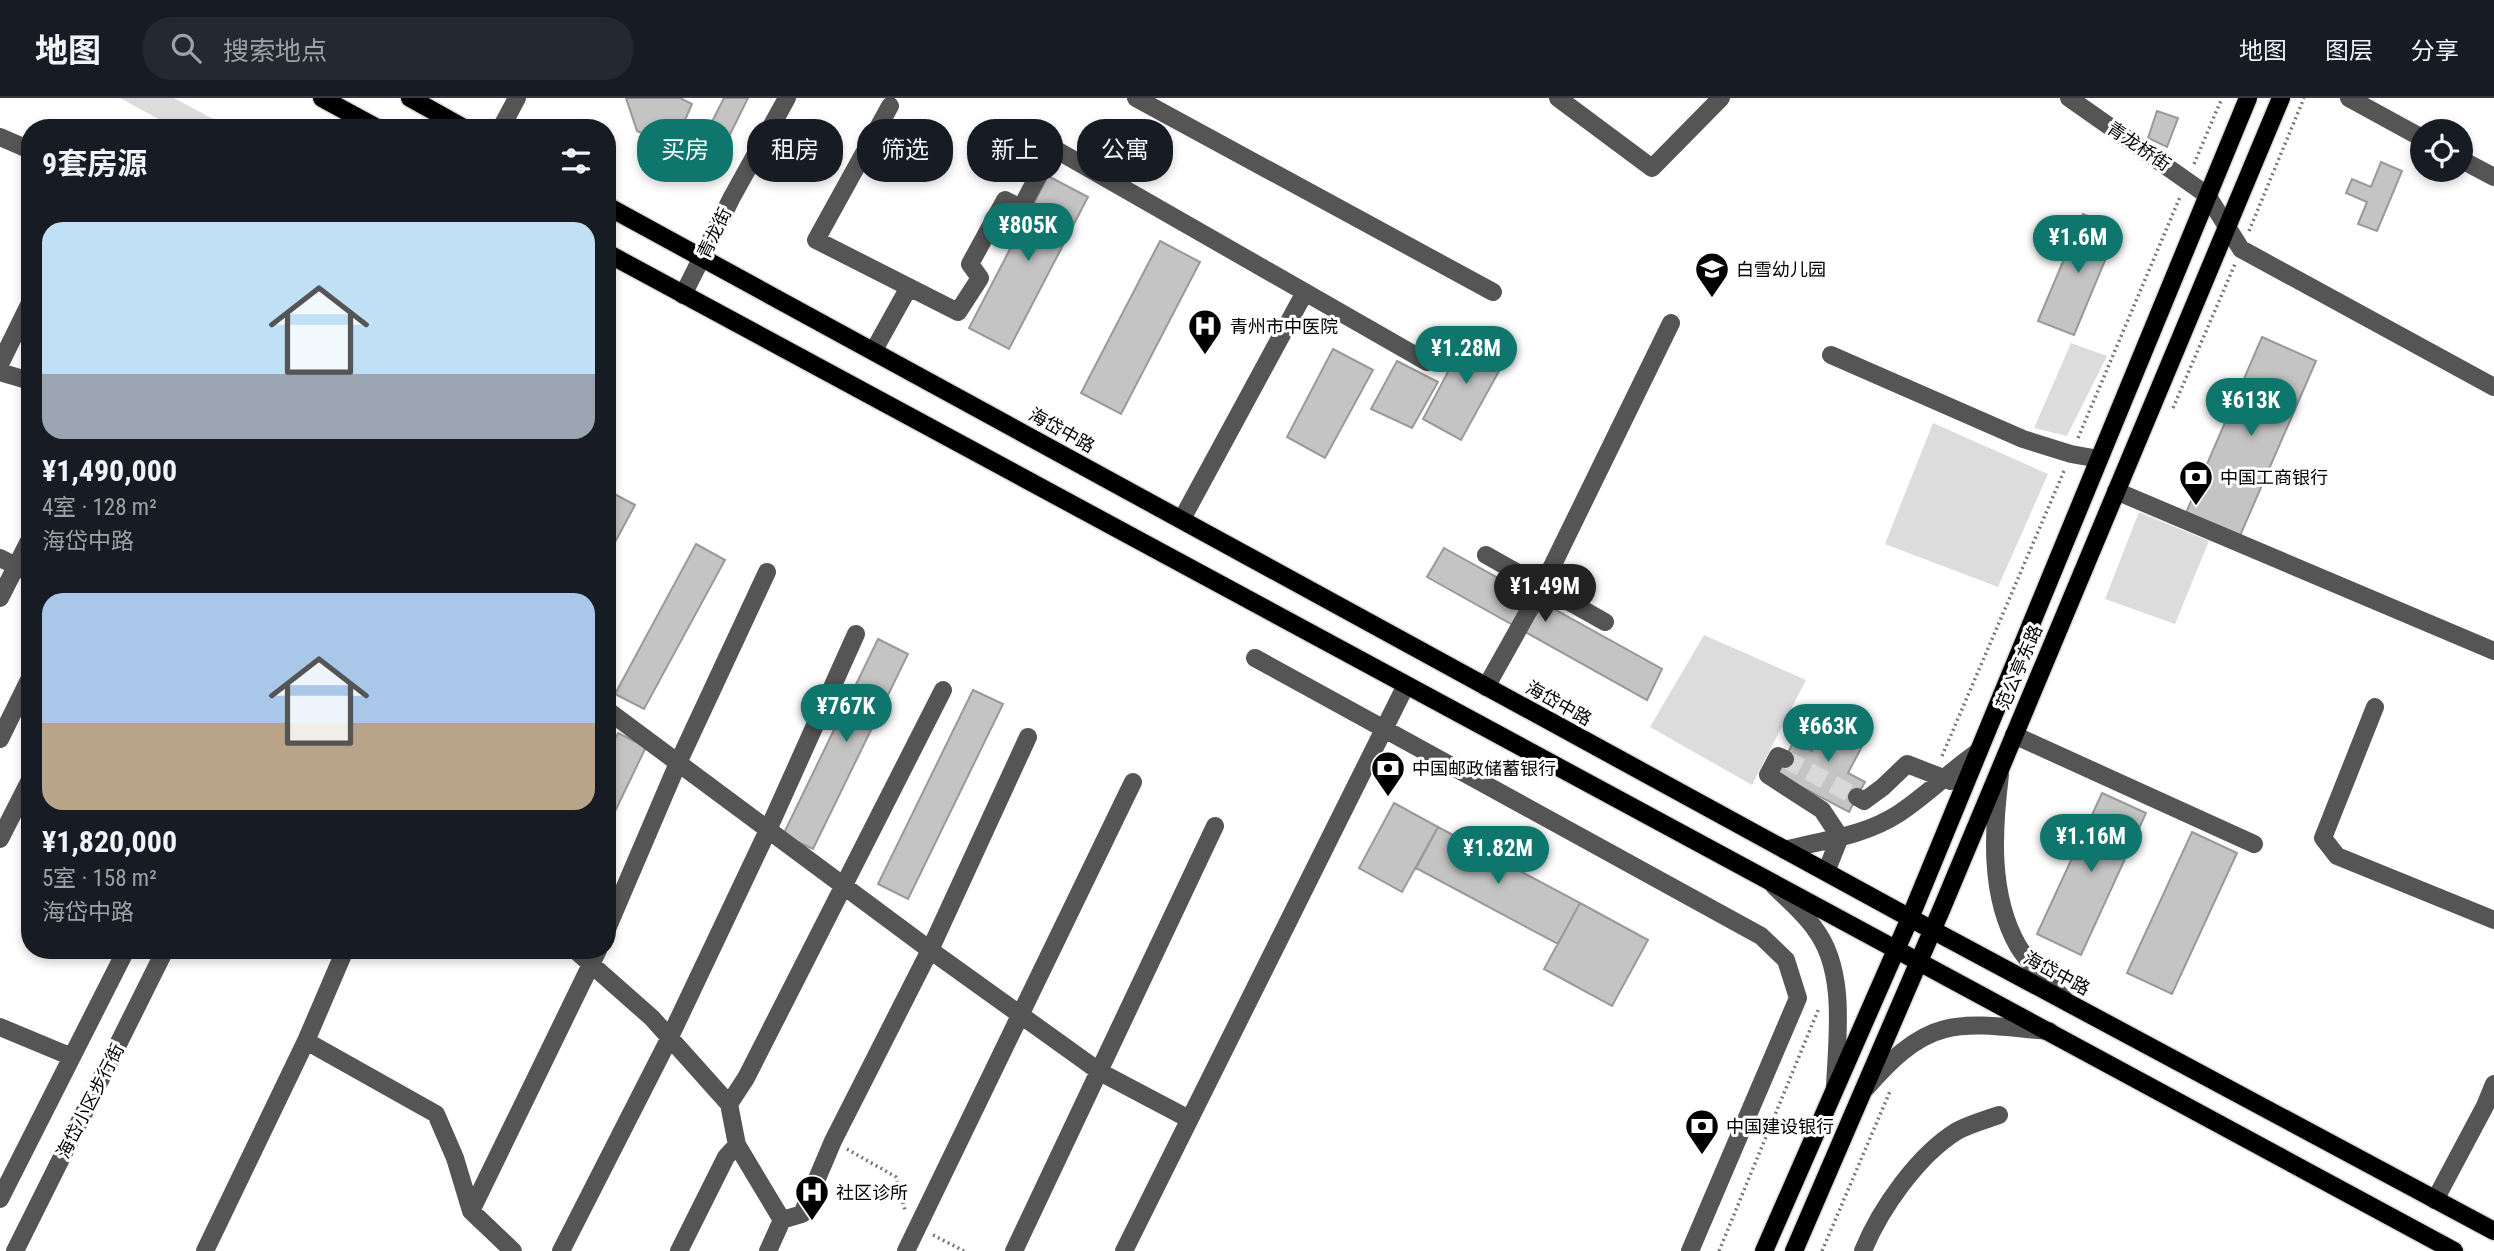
<!DOCTYPE html>
<html lang="zh">
<meta charset="utf-8">
<style>
:root{--surface:#171b24;--page:#242831;--text:#f1f3f6;--muted:#9ea1a6;--line:#363941;--accent:#0f766e}
body{margin:0;font-family:"Roboto Condensed","Noto Sans SC",sans-serif;background:var(--page);color:var(--text);height:100vh;display:flex;flex-direction:column;font-size:26px;white-space:nowrap}
*{box-sizing:border-box;margin:0}
p{font-size:23px;color:var(--muted)}
.icon{flex:none;width:38px;height:38px;fill:none;stroke:currentColor;stroke-width:2;stroke-linecap:round;stroke-linejoin:round}
.map{position:relative;flex:1;overflow:hidden}
.drawer{position:absolute;left:21px;top:21px;width:595px;height:840px;display:flex;flex-direction:column;background:var(--surface);border-radius:28px;box-shadow:0 4px 10px #0003}
.drawer>*{flex:none}
.guide{position:absolute;left:637px;top:21px;width:665px;height:63px;display:flex;gap:14px}
.controls{position:absolute;left:2410px;top:21px;display:grid;gap:14px}
.controls a{display:grid;place-items:center;width:63px;height:63px;border-radius:50%;background:var(--surface);box-shadow:0 4px 10px #0003;font-size:35px}
.price{position:absolute;translate:-50% -60px;padding:0 16px;border-radius:24px;background:var(--accent);color:#fff;font-size:23px;line-height:46px;filter:drop-shadow(0 2px 4px #0008)}
.price::after{content:'';position:absolute;left:50%;top:42px;width:21px;height:16px;margin-left:-10px;background:inherit;clip-path:polygon(0 0,100% 0,50% 100%)}
.price.active{background:#222;color:#fff}
ul{padding:0;list-style:none}
li{display:grid;align-content:center;gap:14px;height:371px;padding:0 21px}
li span{display:grid;place-items:center;height:217px;border-radius:21px;color:#555}
li>.icon{margin-inline-start:auto}
span .icon{width:126px;height:126px;fill:#fffc;stroke-width:1}
li b{font-size:30px}
h2{display:flex;justify-content:space-between;align-items:center;height:84px;padding:0 21px;font-size:30px}
.chip{padding:0 24px;border-radius:28px;background:var(--surface);box-shadow:0 4px 10px #0003;font-size:24px;line-height:63px}
.chip.active{background:var(--accent);color:#fff}
header{display:flex;align-items:center;gap:42px;box-sizing:border-box;height:98px;padding:0 35px;background:var(--surface);border-bottom:2px solid var(--line)}
header strong{font-size:33px}
nav{display:flex;gap:38px;margin-inline-start:auto;font-size:24px}
.search{width:490px;height:63px;background:var(--page);display:flex;align-items:center;gap:18px;box-sizing:border-box;padding:0 24px;border-radius:28px;color:var(--muted);font-size:26px}
.map>svg:first-child{display:block}
.green{fill:#dcdcdc}
.building{fill:#c4c4c4;stroke:#999;stroke-width:2}
.lines{fill:none;stroke-linecap:round;stroke-linejoin:round}
.minor-tunnel{stroke:#d9d9d9;stroke-width:18;stroke-dasharray:18 9;stroke-linecap:butt}
.major-casing{stroke:#dbdbdb;stroke-width:21}
.path{stroke:#777;stroke-width:3.5;stroke-dasharray:2 3.5;stroke-linecap:butt}
.minor{stroke:#555;stroke-width:18}
.major{stroke:#000;stroke-width:18}
.labels{text-anchor:middle;dominant-baseline:central;stroke-width:6;stroke-linejoin:round;paint-order:stroke}
.street-label{font-size:18px;fill:#000;stroke:#fff}
.poi-label{font-size:18px;fill:#000;stroke:#fff;text-anchor:start}
</style>
<header>
<strong>地图</strong>
<div class="search"><svg class="icon" aria-label="search" viewBox="0 0 24 24"><circle cx="10" cy="10" r="6"/><path d="M15 15l6 6"/></svg>搜索地点</div>
<nav><a>地图</a><a>图层</a><a>分享</a></nav>
</header>
<div class="map">
<svg width="2494" height="1153" viewBox="0 0 2494 1153">
<rect width="100%" height="100%" fill="#fff"/>
<!-- green -->
<path class="green" d="M120,0H174L215,22L210,30H175Z
M2071,245L2107,258L2067,338L2034,330Z
M1933,325L2048,376L1998,489L1885,446Z
M2139,414L2209,443L2175,526L2105,501Z
M1704,537L1806,582L1752,687L1650,629Z"/>
<!-- building -->
<path class="building" d="M626,0H680L692,6L673,50L637,33Z
M724,0H748L710,77L690,67Z
M2157,13L2178,20L2167,49L2148,40Z
M2381,64L2402,73L2377,133L2358,126L2367,104L2346,95L2352,81L2371,89Z
M1048,78L1088,99L1009,251L969,230Z
M2083,116L2118,131L2074,237L2038,223Z
M1160,143L1200,164L1121,316L1081,295Z
M1469,234L1509,255L1461,342L1423,321Z
M1469,234L1509,255L1461,342L1423,321Z
M2262,239L2316,263L2239,440L2185,417Z
M1333,251L1373,272L1325,360L1287,339Z
M1333,251L1373,272L1325,360L1287,339Z
M1397,263L1438,284L1412,330L1371,311Z
M1397,263L1438,284L1412,330L1371,311Z
M607,392L635,407L607,459Z
M696,446L725,462L644,611L615,596Z
M1444,450L1662,571L1647,602L1427,479Z
M878,541L908,556L813,751L783,737Z
M973,592L1003,606L908,801L878,786Z
M1830,617L1868,637L1848,675L1865,684L1849,714L1777,676L1794,643L1812,653Z
M618,635L646,649L607,730V658Z
M2102,695L2146,715L2081,857L2037,836Z
M1394,705L1438,729L1402,794L1359,770Z
M1438,729L1580,805L1558,846L1416,770Z
M2192,734L2237,755L2172,896L2127,875Z
M1580,805L1648,842L1612,908L1544,871Z"/>
<g class="lines">
<!-- minor-tunnel -->
<path class="minor-tunnel" d="M1785,661L1857,699"/>
<!-- major casing -->
<g class="major-casing">
<path id="major" d="M322,0L377,30
M410,0L464,30
M607,108L1910,820L2494,1133
M607,155L2454,1153
M1764,1153L1910,820L2248,0
M1794,1153L1942,810L2281,0"/>
</g>
<!-- path -->
<path class="path" d="M2194,66L2222,0
M2249,133L2304,0
M2173,310L2235,166
M2078,340L2180,99
M1942,658L2064,373
M847,1051L896,1079L905,1112
M933,1137L964,1153
M1719,1153L1819,910
M1822,1153L1891,991"/>
<!-- minor -->
<path class="minor" d="M1136,0L1493,194
M1558,0L1652,70L1721,0
M2069,0L2207,97L2241,151L2494,289
M2349,0L2422,40
M890,8L816,142L958,214L980,180L970,166L1005,102L1021,110L1053,50L1427,264L1447,242
M501,30L517,0
M0,39L30,52
M2460,61L2494,79
M683,197L732,99L787,0
M874,252L909,189
M1831,257L2023,341L2071,356L2099,361
M0,266L30,205
M0,274L30,283
M2116,393L2494,553
M1182,421L1305,194
M1486,457L1605,524
M0,460L30,475
M0,500L30,441
M1255,560L1761,838L1786,862L1798,900L1690,1153
M1486,589L1542,489L1671,225
M2375,609L2323,740L2337,758L2494,822
M607,612L930,852L1100,974L1189,1021
M2014,637L2254,746
M0,641L30,580
M1785,661L1778,658L1768,677L1822,712L1840,739L1826,774
M2000,677C1993,733 1989,797 2018,848C2030,868 2049,884 2064,901
M1857,699L1864,703L1883,689L1907,666L1951,683
M0,741L30,682
M1785,752C1823,742 1864,738 1898,716C1926,698 1950,673 1978,654
M1774,788C1788,802 1804,815 1815,831C1847,873 1837,940 1835,989
M607,831L678,665L767,474
M575,852L652,920L729,1006L737,1047L782,1122
M0,929L72,959
M306,943L436,1016L455,1060L471,1113L513,1153
M1867,989C1888,965 1913,939 1945,931C1977,923 2016,931 2049,933
M729,1006L746,980L943,592
M0,1101L126,852
M2435,1102L2485,1008L2494,986
M471,1113L598,852
M15,1153L165,852
M205,1153L306,943L345,852
M561,1153L669,941L768,732L856,536
M679,1153L726,1059L737,1047
M768,1153L782,1122L802,1116L833,1043L930,852L1028,639
M906,1153L1133,684
M1014,1153L1215,728
M1124,1153L1406,587
M1863,1153C1880,1111 1918,1057 1957,1033C1970,1026 1985,1022 1999,1017"/>
<!-- major -->
<use href="#major" class="major"/>
</g>
<!-- icons -->
<defs>
<g id="school-pin" transform="scale(1.75)"><path d="M0 17L-7.5 6A9.5 9.5 0 1 1 7.5 6Z" fill="#000" stroke="#fff"/><path d="M0-5L7-2L0 1L-7-2ZM-4 1L0 2.5L4 1V4Q0 6-4 4Z" fill="#fff"/></g>
<g id="hospital-pin" transform="scale(1.75)"><path d="M0 17L-7.5 6A9.5 9.5 0 1 1 7.5 6Z" fill="#000" stroke="#fff"/><path d="M-5-5h3v3.5h4V-5h3V5h-3V1.5h-4V5h-3Z" fill="#fff"/></g>
<g id="bank-pin" transform="scale(1.75)"><path d="M0 17L-7.5 6A9.5 9.5 0 1 1 7.5 6Z" fill="#000" stroke="#fff"/><path d="M-6-4H6V4H-6ZM0-2.3a2.3 2.3 0 1 0 0 4.6a2.3 2.3 0 1 0 0-4.6Z" fill="#fff"/></g>
</defs>
<g fill-rule="evenodd">
<use href="#school-pin" x="1712" y="171"/>
<use href="#hospital-pin" x="1205" y="228"/>
<use href="#bank-pin" x="2196" y="379"/>
<use href="#bank-pin" x="1388" y="670"/>
<use href="#bank-pin" x="1702" y="1028"/>
<use href="#hospital-pin" x="812" y="1094"/>
</g>
<g class="labels">
<!-- street labels -->
<g class="street-label">
<text transform="translate(2139 48) rotate(34)">青龙桥街</text>
<text transform="translate(714 135) rotate(-64)">青龙街</text>
<text transform="translate(1062 332) rotate(29)">海岱中路</text>
<text transform="translate(2019 569) rotate(-67)">范公亭东路</text>
<text transform="translate(1559 605) rotate(29)">海岱中路</text>
<text transform="translate(2057 875) rotate(28)">海岱中路</text>
<text transform="translate(90 1003) rotate(-63)">海岱小区步行街</text>
</g>
<!-- poi labels -->
<g class="poi-label">
<text x="1736" y="171">白雪幼儿园</text>
<text x="1230" y="228">青州市中医院</text>
<text x="2220" y="379">中国工商银行</text>
<text x="1412" y="670">中国邮政储蓄银行</text>
<text x="1726" y="1028">中国建设银行</text>
<text x="836" y="1094">社区诊所</text>
</g>
</g>
</svg>
<div class="controls">
<a><svg class="icon" aria-label="locate" viewBox="0 0 24 24"><circle cx="12" cy="12" r="6"/><path d="M12 2v4M12 18v4M2 12h4M18 12h4"/></svg></a>
</div>
<b class="price" style="left:1028px;top:165px">¥805K</b>
<b class="price" style="left:2078px;top:177px">¥1.6M</b>
<b class="price" style="left:1466px;top:288px">¥1.28M</b>
<b class="price" style="left:2251px;top:340px">¥613K</b>
<b class="price active" style="left:1545px;top:526px">¥1.49M</b>
<b class="price" style="left:846px;top:646px">¥767K</b>
<b class="price" style="left:1828px;top:666px">¥663K</b>
<b class="price" style="left:2091px;top:776px">¥1.16M</b>
<b class="price" style="left:1498px;top:788px">¥1.82M</b>
<div class="guide">
<a class="chip active">买房</a>
<a class="chip">租房</a>
<a class="chip">筛选</a>
<a class="chip">新上</a>
<a class="chip">公寓</a>
</div>
<section class="drawer">
<h2>9套房源<svg class="icon" aria-label="filters" viewBox="0 0 24 24"><path d="M4 7h16M4 17h16"/><circle cx="9" cy="7" r="2"/><circle cx="15" cy="17" r="2"/></svg></h2>
<ul>
<li><span style="background:linear-gradient(#bfe0f5 70%,#9aa5b1 0)"><svg class="icon" aria-label="home" viewBox="0 0 24 24"><path d="M3 11l9-7 9 7M6 9v11h12V9"/></svg></span><div><b>¥1,490,000</b><p>4室 · 128 m²</p><p>海岱中路</p></div></li>
<li><span style="background:linear-gradient(#a9c7e8 60%,#b9a48a 0)"><svg class="icon" aria-label="home" viewBox="0 0 24 24"><path d="M3 11l9-7 9 7M6 9v11h12V9"/></svg></span><div><b>¥1,820,000</b><p>5室 · 158 m²</p><p>海岱中路</p></div></li>
</ul>
</section>
</div>
